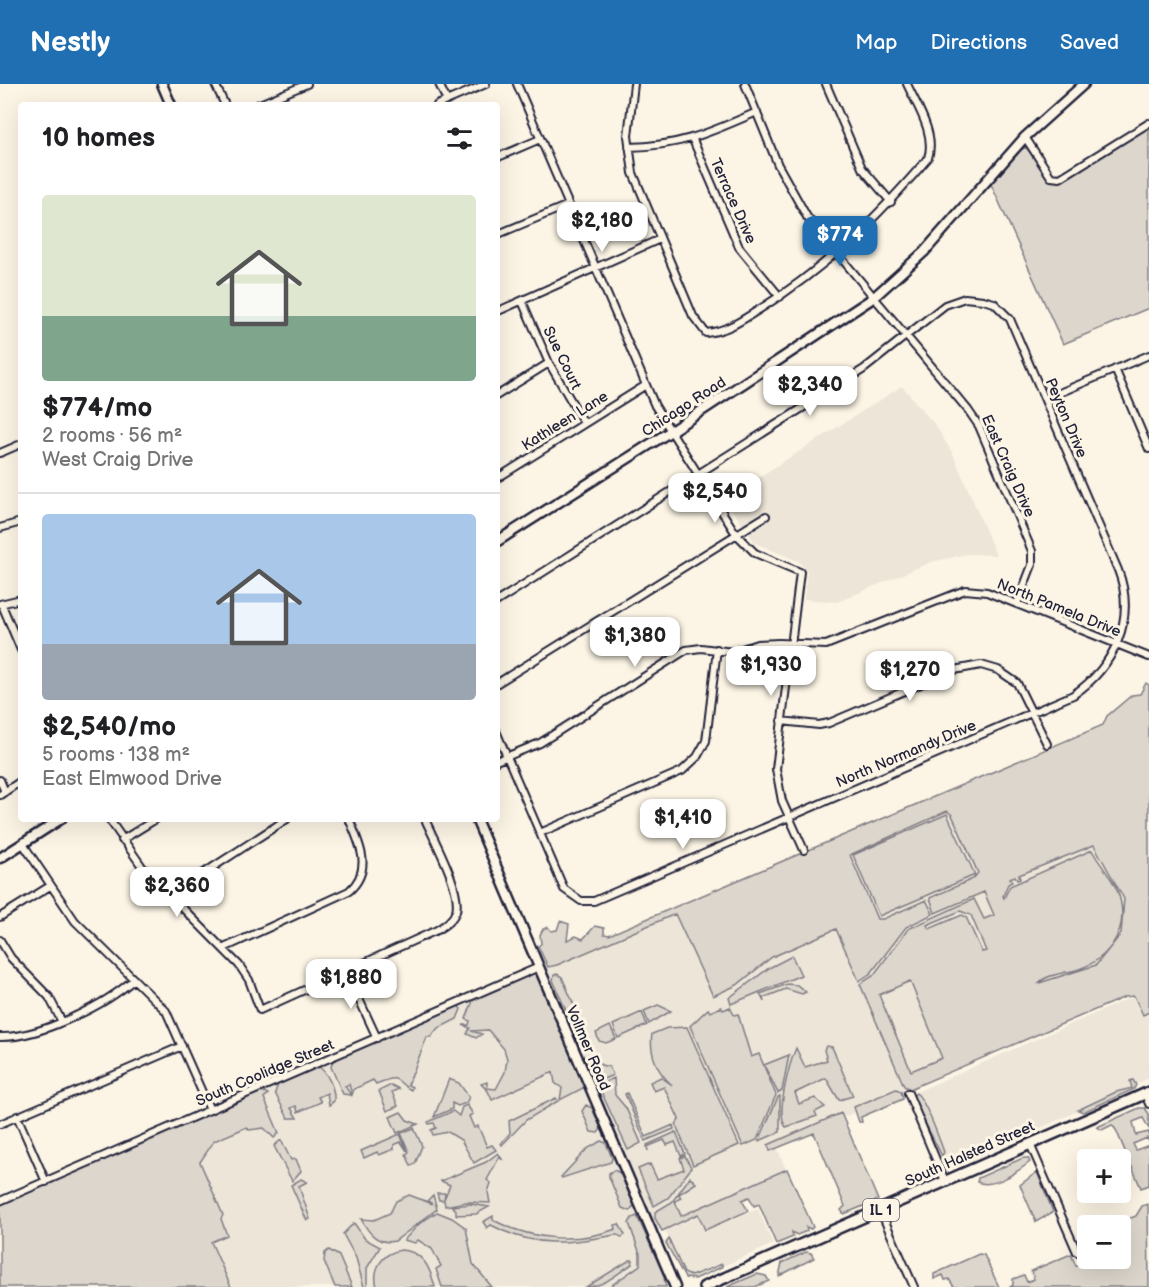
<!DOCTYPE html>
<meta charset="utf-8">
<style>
:root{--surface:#fff;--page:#f2f2f2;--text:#202124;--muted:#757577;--line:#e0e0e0;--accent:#1f6fb2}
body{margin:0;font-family:"Balsamiq Sans",sans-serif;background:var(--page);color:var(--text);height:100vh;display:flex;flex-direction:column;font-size:22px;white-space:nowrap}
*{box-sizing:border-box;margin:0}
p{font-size:20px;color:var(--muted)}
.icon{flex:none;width:33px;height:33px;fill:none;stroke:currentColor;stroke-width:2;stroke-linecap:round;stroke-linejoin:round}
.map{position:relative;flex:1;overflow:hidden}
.drawer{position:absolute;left:18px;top:18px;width:482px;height:720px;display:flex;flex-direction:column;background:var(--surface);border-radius:6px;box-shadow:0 6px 24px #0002}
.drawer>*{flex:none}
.buttons{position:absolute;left:1077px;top:1065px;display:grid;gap:12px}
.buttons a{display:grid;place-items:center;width:54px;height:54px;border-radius:6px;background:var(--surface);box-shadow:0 6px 24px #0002;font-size:30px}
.price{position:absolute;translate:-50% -51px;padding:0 14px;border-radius:12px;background:#fff;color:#222;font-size:20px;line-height:39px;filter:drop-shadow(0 2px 3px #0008)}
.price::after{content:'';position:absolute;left:50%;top:36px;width:18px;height:14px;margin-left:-9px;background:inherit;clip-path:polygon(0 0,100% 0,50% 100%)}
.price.active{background:var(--accent);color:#fff}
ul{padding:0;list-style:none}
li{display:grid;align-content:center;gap:12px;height:318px;padding:0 24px}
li+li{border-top:2px solid var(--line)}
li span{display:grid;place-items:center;height:186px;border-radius:6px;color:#555}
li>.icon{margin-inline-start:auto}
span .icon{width:108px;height:108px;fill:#fffc;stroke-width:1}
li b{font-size:26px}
h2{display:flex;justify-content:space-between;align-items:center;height:72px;padding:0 24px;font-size:26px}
header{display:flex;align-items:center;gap:36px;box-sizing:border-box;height:84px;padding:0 30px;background:var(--accent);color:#fff}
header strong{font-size:28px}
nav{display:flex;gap:33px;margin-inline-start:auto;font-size:21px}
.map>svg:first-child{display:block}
.built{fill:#ece5d8}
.green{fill:#dcd6cc;stroke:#7f7c84;stroke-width:1.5;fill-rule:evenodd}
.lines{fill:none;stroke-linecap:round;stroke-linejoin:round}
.street-casing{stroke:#22223b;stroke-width:10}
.secondary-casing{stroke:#22223b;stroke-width:13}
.primary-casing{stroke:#22223b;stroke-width:14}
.street{stroke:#fcf5e5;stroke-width:6}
.secondary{stroke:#fcf5e5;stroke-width:8}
.primary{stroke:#fcf5e5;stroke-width:9}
.labels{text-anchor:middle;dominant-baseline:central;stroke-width:6;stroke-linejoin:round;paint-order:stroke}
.shield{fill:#fcf5e5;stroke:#63616e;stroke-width:1.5}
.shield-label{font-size:14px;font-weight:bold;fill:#22223b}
.street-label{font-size:15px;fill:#22223b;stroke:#fcf5e5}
</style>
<header>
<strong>Nestly</strong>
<nav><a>Map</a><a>Directions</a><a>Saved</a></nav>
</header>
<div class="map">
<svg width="1149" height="1203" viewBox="0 0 1149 1203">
<rect width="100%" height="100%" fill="#fcf5e5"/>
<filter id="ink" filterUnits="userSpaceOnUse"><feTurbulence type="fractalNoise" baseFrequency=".0167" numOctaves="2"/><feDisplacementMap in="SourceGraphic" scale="12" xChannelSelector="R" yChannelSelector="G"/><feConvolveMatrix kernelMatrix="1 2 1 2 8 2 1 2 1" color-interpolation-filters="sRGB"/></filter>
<g filter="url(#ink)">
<!-- built -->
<path class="built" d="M902,302L935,341L953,370L996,471L967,470L931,478L837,518L804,515L807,487L798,477L755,459L725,415Z
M1138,627L1149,653V902L776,1062L788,1090L643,1153L664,1203H0V1121L547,886L545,878Z
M1134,914L1141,930L1149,927V994L954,1084L946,1082L914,1009L1128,915Z
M758,1125L773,1160L696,1194L685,1191L665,1146L698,1132L705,1146Z"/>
<!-- green -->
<path class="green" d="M1149,42V224L1063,260L990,98L1017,68L1026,63L1050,96L1061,97Z
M1146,599L1149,601V928L1143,931L1134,912L1125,913L910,1005L904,1002L860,900L873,892L908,845L974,815L984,835L994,831L984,808L935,829L930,814L973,795L978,789L952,731L947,727L850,771L877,835H883L926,816L933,830L906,843L871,889L859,897L836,845L772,873L737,901L713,912L675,830L557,881L548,883L538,862L541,860L540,851L543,845L548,843L551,847L557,846L560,837L569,840L567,856L576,852L583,855L595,842L604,844V850L609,851L1103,641L1107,632L1132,611L1140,610ZM1094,761L1124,815L1121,850L1096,881L1039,899C1044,892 1062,889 1072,887C1105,879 1129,850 1120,815C1116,797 1100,782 1092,766L1010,802L1004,814L1003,812L1008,800L1012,798L1010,794L1015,792L1017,796L1020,795L1019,791ZM960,827L971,831L986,867L982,868L966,833L962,831L929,845L927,841ZM910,897L942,974L911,987L879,911Z
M947,730L975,791L879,832L853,771Z
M792,872L801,891L731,920L729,914L769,884Z
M531,889L539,892L585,1003L560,1016L562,1004L555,999L553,988L492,1016L488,1007L481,1000L487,998V1004L496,1005L505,988L507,975L504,965L488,946L471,947L482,950L476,954L467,950L470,944L463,941H469L470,937L466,935L474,914Z
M557,890L562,893L588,954L587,965L581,962L553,896L554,891Z
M787,900L797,901L806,908L802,910L786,905L763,914L764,918L760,910Z
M458,921L461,925L457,935L437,945L431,953H427L408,1001L412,1003L411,1006C393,997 403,989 376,1000L373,996L354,1005L352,1011L349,1000L345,1002L351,1011L343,1010L331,983L333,976Z
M658,921L671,927L649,940L644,927Z
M721,923L723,926L730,923L734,931L738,930L751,973L759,970L776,1011L757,1056L743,1062L690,942L708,925L710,928Z
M642,928L647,941L618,954L613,941Z
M610,942L616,955L606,959L599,957L596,949Z
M687,943L739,1061L693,1081L676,1041L679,1035L664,1003L654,1007L650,998L661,993L672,1001C657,988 649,969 652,950L667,944Z
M826,962L832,963L853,1012L839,1016L826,994L795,1009L799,1020L815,1014L825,1023L815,1028L817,1032L786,1043C775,1030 790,978 796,964L805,983L827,976L824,966Z
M789,971L782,1007L778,1009L764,981Z
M594,974L601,981L609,983L613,991L596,998L588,980L590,975Z
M318,982C328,989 335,1005 334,1017L329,1021L327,1009L318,1013L321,1018L298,1028L296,1022L291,1024L297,1034H288L275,1009L278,1000Z
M614,994L615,1011L626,1024L641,1059L628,1066L598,1001Z
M449,995L459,999L469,1013L466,1019L458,1022L452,1019V1025L434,1033Z
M1133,996L1136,1001L1134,1005L1083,1028L1078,1026L1116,1008L1132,1004L1130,997Z
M391,1001L399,1005L392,1008L398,1022L387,1027L379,1007Z
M896,1005L901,1007L903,1015L861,1033L862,1038H859L854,1023Z
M261,1007L268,1010L264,1014L279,1049L274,1054L264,1044L249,1046L247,1043L214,1057L200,1078L223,1131L221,1135L227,1151L211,1158L231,1203H0V1121Z
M627,1009L646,1053L673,1041L674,1045L645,1057L625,1010Z
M916,1009C926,1016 939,1055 944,1068L942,1072L912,1013Z
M780,1012V1048L759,1057L778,1013Z
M556,1014L558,1017L526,1036L502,1061L501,1059L510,1049L509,1037Z
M467,1021L473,1030L469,1032L474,1044L478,1042L487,1063L492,1061L496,1066L474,1079L461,1056L448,1048L433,1051L431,1046L436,1044L434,1039L429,1040L428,1038L453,1027L459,1032L462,1023Z
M586,1021L592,1024L601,1045L598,1049L591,1048L582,1027Z
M1139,1024H1145L1149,1030V1045L1143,1034L1133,1038L1136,1051L1149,1048V1058L1147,1054L1133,1060L1136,1066L1149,1061V1101L1141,1104L1116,1046L1112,1041L1102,1046L1097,1043Z
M401,1028L407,1036L418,1040L397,1049L390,1033Z
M841,1029L878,1116L844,1130L841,1126L845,1122L814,1049L770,1067L768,1061Z
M414,1044L422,1062L415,1080L411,1082L406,1070L409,1068L401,1049Z
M676,1048L685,1070L681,1072L675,1058L667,1061L664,1056L647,1063L648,1067L647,1061Z
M400,1050L407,1067L401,1058L394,1061V1065L379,1071L377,1068L364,1074L361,1067Z
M281,1056L291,1076L296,1075L301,1087L292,1097L274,1062Z
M601,1057L606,1059L612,1074L611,1078L562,1094L561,1093L587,1065Z
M498,1069L502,1075L499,1074L487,1096L491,1099L488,1108L490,1119L466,1118L445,1122L444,1116H439L437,1109H445L444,1115L450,1101L441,1097L486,1078Z
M685,1072L691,1083L689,1087L668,1114L654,1122L638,1085L650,1080L657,1095L684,1085L680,1074Z
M1023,1074H1028L1030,1078C1017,1088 994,1105 977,1098L978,1094Z
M787,1085L813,1143L811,1145L806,1143L807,1147L797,1151L792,1148L793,1153L776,1160L759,1120L754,1122L749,1113L742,1116L748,1127L705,1146L698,1130L662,1147L655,1134V1128L672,1118L690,1093L696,1099L679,1110L681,1114L675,1117L681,1132Z
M614,1086L620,1089L634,1121L630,1127L622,1124L609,1093V1089Z
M1037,1088L1053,1128L1036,1138L1020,1101Z
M301,1095L307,1098L299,1102L310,1135L307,1137L291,1101Z
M409,1111L433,1120L427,1117L433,1111L437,1125L395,1157C377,1161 368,1148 361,1135L374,1136L390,1129L396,1117Z
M471,1120L489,1123L476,1130L456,1131V1126L452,1122Z
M1148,1120L1149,1203H1010L1013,1201V1195L1024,1191L1027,1198L1034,1195L1031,1187L1071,1170L1076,1182L1087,1174H1120L1121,1159L1129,1155L1123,1137L1136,1132L1142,1122Z
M437,1128L452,1134L466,1144L473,1180L492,1203H442L436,1185L441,1182L432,1165L418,1156L415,1159L404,1156L419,1140Z
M493,1132V1136C532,1156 575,1160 616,1145L615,1141L619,1140L625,1151C619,1156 622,1150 615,1151C568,1160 534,1164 491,1141L487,1144L483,1138Z
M637,1132L663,1189L666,1203H609L640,1181V1170L629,1139L632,1134Z
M354,1139L365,1155L380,1163L367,1184V1203H364L356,1174L343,1150Z
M669,1155L684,1189L691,1192L722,1180V1183L695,1195L685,1194L666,1159Z
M329,1166L339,1172L352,1203H335L324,1177L325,1169Z
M401,1166C423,1167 430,1184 435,1203H377C372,1185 382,1169 401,1166Z
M806,1168L811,1169L814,1174L779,1192L782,1179Z
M979,1170L984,1171L999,1203H954L949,1195L945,1196L943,1191L934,1195V1190Z
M630,1176H633L632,1180C618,1189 604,1203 586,1203Z
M757,1190L766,1192L769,1197L755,1203H727Z"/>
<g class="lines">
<!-- street casing -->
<g class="street-casing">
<path id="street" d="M215,0L225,21
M439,0L447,17
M517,0L655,322L736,450L755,469L800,488L776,685L782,717L804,766
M634,0L628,52L633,89L693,232L706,249C728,247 742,236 760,225C827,183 877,134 928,74C936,50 917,22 907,0
M745,0L778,81L807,133L968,326L979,342L1032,467V481L1017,520
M826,0L862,84L891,118
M257,21L307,0
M437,21L486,0
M1025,53L1051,93L1060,94L1149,39
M693,56L739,163L780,213
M629,63C681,62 709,49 757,28
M496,74L540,55
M496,151L568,121
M522,217L549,279L584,339
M496,228L660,155
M1115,285L1149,365
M496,312L549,279
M1045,315L1149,271
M0,369L21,360
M496,395L646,301
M0,444L21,438
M496,518L864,285L945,221L965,214L983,216L994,219L1010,235L1118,486C1137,535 1114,583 1073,611L594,817H581L564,805L496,647
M0,520L21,515
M2,521L21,566
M496,600L766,432
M781,637L819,641L829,639L954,586L981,581L998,586L1017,599L1047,660
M496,677L540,659L686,566L701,564L733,568L757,560L779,559L826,561L965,506L987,508L1149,573
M0,696L5,708
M0,711L21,697
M109,735L143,784L239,881L249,896L260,926L437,846C445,841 453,836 456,827C462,806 434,756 425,735
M540,749L682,687L697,673L706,657L717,565
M122,756L156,735
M23,760L75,837L166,927L210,1026
M176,816L204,789L287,735
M0,833L50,802
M0,856L11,874L49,913L61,936
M224,864L349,807C373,786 360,760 349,735
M347,889L377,954
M0,953C39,954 106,921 134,895
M908,1009L945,1097
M1145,1010L1149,1020
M17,1032L46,1098
M0,1040L182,962
M1030,1060L1077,1168
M0,1117L539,883
M880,1126L914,1203"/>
</g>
<!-- secondary casing -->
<g class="secondary-casing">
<path id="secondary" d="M162,0L171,21
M496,458L671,347L873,214L924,168L1025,53L1084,0
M476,735L675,1203
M0,774L61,735"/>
</g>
<!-- primary casing -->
<g class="primary-casing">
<path id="primary" d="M704,1203L1149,1008"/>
</g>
<!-- street -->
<use href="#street" class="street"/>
<!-- secondary -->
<use href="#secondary" class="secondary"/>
<!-- primary -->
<use href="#primary" class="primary"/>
</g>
</g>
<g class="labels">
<!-- shield labels -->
<rect class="shield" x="863" y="1115" width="36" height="22" rx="4.5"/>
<g class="shield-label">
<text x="881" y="1126">IL 1</text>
</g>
<!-- street labels -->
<g class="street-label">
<text transform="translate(733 117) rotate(66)">Terrace Drive</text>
<text transform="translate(562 274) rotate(64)">Sue Court</text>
<text transform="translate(684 323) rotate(-33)">Chicago Road</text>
<text transform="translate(1066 334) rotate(67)">Peyton Drive</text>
<text transform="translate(565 337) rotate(-32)">Kathleen Lane</text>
<text transform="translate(1008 382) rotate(66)">East Craig Drive</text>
<text transform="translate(1059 524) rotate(22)">North Pamela Drive</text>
<text transform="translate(906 670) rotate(-23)">North Normandy Drive</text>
<text transform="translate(588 964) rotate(67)">Vollmer Road</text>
<text transform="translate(265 989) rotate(-23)">South Coolidge Street</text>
<text transform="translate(970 1070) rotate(-24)">South Halsted Street</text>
</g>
</g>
</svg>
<div class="buttons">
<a>+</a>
<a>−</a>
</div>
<b class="price" style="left:602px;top:169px">$2,180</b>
<b class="price active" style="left:840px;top:183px">$774</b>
<b class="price" style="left:810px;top:333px">$2,340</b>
<b class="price" style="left:715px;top:440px">$2,540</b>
<b class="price" style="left:635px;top:584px">$1,380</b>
<b class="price" style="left:771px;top:613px">$1,930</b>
<b class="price" style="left:910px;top:618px">$1,270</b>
<b class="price" style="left:683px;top:766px">$1,410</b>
<b class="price" style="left:177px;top:834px">$2,360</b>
<b class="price" style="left:351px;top:926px">$1,880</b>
<section class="drawer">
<h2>10 homes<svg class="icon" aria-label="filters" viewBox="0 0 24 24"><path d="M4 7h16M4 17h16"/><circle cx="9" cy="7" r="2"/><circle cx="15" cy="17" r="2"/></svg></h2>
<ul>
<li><span style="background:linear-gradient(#dfe7d0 65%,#7fa58c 0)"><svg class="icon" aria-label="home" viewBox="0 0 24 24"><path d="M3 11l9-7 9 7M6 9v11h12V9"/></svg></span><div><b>$774/mo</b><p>2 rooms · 56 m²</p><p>West Craig Drive</p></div></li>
<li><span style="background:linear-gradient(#a9c7e8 70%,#9aa5b1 0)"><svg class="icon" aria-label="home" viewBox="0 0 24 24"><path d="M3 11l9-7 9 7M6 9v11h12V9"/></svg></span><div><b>$2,540/mo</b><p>5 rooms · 138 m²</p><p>East Elmwood Drive</p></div></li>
</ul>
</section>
</div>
